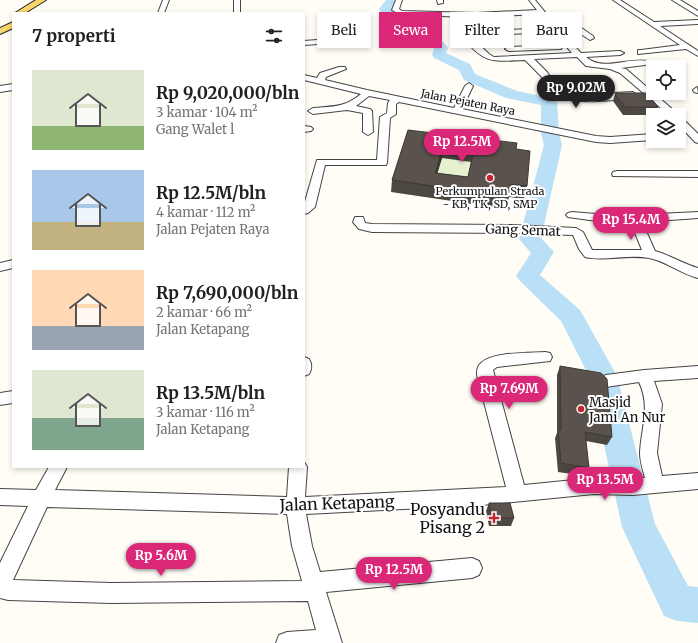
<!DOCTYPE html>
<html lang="id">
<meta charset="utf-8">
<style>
:root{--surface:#fff;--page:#f2f2f2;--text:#202124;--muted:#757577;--accent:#db2777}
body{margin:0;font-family:Merriweather,serif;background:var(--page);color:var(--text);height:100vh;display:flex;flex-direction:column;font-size:15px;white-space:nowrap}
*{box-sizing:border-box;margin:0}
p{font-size:13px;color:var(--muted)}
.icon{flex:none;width:22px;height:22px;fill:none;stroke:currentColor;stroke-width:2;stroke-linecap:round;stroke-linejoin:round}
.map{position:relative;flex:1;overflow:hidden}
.sheet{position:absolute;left:12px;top:12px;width:293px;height:456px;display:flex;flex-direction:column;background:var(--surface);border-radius:0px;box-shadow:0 2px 6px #0003}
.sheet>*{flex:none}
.banner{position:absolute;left:317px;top:12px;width:321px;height:36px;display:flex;gap:8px}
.tools{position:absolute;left:646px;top:60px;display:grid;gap:8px}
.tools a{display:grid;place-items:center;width:40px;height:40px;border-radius:0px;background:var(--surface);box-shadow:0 2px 6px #0003;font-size:20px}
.price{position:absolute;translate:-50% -34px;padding:0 9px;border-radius:14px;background:var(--accent);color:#fff;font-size:13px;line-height:26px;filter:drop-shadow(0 1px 2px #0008)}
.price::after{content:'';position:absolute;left:50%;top:24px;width:12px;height:9px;margin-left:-6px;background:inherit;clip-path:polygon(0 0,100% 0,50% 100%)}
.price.active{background:#222;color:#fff}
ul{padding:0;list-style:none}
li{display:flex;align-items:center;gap:12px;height:100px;padding:0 20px}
li span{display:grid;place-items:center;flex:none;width:112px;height:80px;border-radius:0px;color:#555}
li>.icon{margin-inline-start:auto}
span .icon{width:48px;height:48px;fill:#fffc;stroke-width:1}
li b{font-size:17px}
h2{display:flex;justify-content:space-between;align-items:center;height:48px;padding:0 20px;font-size:17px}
.pill{padding:0 14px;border-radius:0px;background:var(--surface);box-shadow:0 2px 6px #0003;font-size:14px;line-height:36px}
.pill.active{background:var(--accent);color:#fff}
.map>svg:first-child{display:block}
.pitch{fill:#e6f2cf}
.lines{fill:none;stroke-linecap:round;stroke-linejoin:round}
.river{fill:#b9e0f7;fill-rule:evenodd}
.minor-casing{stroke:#444;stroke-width:2}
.major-casing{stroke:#222;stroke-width:2}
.minor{fill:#fff;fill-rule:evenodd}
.major{fill:#f9d66b;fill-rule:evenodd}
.wall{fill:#4d4742;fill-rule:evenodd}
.shaded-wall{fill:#3f3936}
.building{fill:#5a524d;stroke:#3f3936;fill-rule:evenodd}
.poi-dot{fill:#c4262e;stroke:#fff;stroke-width:1.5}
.labels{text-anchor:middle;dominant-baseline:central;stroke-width:4;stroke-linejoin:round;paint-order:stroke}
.far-street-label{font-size:11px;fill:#111;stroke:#fff}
.far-poi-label{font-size:11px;fill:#111;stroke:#fff}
.street-label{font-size:13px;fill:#111;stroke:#fff}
.poi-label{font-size:13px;fill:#111;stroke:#fff;text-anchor:start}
.near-street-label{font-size:16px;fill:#111;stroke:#fff}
.near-poi-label{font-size:16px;fill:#111;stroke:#fff;text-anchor:end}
</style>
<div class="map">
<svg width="698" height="643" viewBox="0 0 698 643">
<rect width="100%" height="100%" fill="#fffdf5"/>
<!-- pitch -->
<path class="pitch" d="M442,158L472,162L466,189L434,185Z"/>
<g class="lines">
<!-- river -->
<path class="river" d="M386,0H398L392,8L404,19L430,29L446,45L448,48L446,53L470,64L475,74L517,91L555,99L557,102L559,133L562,145L541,238L554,252L540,275L580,310L617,376L655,524L688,586L698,587V623L677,621L664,616L622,527L589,376L561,321L520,281L516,276L531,253L519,239L544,145L541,133V105L506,98L464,80L459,70L434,58L432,55L434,49L420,35L396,25L381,12L379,9Z"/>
<!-- minor casing -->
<g class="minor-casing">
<path id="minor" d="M163,0H169L164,13H158Z
M234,0H240V13H234Z
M396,0H402L399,9L402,11L476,13L537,10L529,0H535L558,28L580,27L593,36L594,38L590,40L576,31L561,32L581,53L620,51L624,53L620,55L586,57C603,72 628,57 648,61L649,63L645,65L621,68L626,69L679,115H669L620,73L610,69L586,66L577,57L534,59L547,72L555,84L569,86L580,95L606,96L613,93L633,92L637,95C632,100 585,103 577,100C572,99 569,93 564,91C560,89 554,89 549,88L541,76L525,60C493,61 486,65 463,38L464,36H470L489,54L494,57L572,53L554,32L488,35L484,33L488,31L551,28L540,14L476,17L401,15L392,10Z
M437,0H443V3L438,4Z
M613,0H620L654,22L698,20V24L660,26L698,51V56L686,49L638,54V50H641L680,45Z
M672,0H680L698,11V16Z
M343,38L347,40L346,42L304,45V41Z
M558,45L562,47L561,49L509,51L505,49L509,47Z
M339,67H345L346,69L326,77L325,80L367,90L454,108L465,86L469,83L473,86L462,109L596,136L610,137L653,134V140L610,143L596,142L399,102L396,104V114L390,118L387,163L386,165H325L315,207L308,213L304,214V205L317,160H377L380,117L387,113L388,103L390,100L369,96L356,106L370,109L372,111L373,132L368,135L363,132V113L347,110L313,114L308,111L313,108C334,106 344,108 361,94L304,80V75L317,78L320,73Z
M13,84V90L0,92V86Z
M697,87L698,93L694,92L693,90Z
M679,117L682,118L698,134V143L695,142L679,125Z
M304,126L311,127L313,129L311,131L304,132Z
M617,171H698V177L613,176L612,174L613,172Z
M572,212L619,216L698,212V218L642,222L655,251C670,255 683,264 698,268V278C682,274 668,263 653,259C631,253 606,262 585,257L579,249L573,235L514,233L372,232L359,229L353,222L355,217H363L365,223L372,224L514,225L576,228L583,232L592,250H642L631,223L604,222L568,217L566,215L568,213Z
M13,260V268L0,271V263Z
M545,352L550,353L552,357L550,361L497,367L493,370L524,485L594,478H645C643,470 640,462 640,453C641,428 651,407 639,382L606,387L601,385L598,381L601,377L606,375L644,370L698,366V378L654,381L662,404L657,453L662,476L698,473V489L633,495L594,494L482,505L306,514L312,546L320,572L472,558L479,561L482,568L479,575L472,578L326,592L342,643H276L279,635L287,632L316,630L308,601L111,603L8,600L0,598V563L28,506L0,505V489L36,490L49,467H67L55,490L287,497L289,467H304V462L307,467L305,497L506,487L477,375C477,370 477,367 481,363C492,352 528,353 545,352ZM47,507L287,514L292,546L302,581L111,583L13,580Z
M304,357L309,359C312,364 312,369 309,374L304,376Z
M13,391V403L0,405V393Z"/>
</g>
<!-- major casing -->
<g class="major-casing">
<path id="major" d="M36,0H46L25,13H15Z
M13,22V28L0,34V28Z"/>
</g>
<!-- minor -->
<use href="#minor" class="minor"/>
<!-- major -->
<use href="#major" class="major"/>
</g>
<!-- wall -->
<path class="wall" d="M615,94L658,107L655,115H623L613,101Z
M408,130L516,149L527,186L524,199L509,197L506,209L391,192L392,180ZM442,158L471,162L468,177L437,173Z
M560,366L612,437L607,445L586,441L589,468L585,476L558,472L555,438L557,433V375Z
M489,503L514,518L511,526H489L486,511Z"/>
<!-- shaded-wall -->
<path class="shaded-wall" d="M443,146L442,158L434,185L435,173Z"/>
<!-- building -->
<path class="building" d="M616,93H647L658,107H625L615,94Z
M408,130L517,143L516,149L530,151L527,186L510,184L509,197L392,180ZM443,146L474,150L468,177L435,173Z
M560,366L601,373L607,379L612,437L585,432L589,468L561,463L558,430H561Z
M489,503H510L514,518H492Z"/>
<!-- markers -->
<g class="poi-dot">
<circle cx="490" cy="178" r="4"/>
<circle cx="581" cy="409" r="4"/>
<path d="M492 512h4v4h4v4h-4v4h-4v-4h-4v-4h4z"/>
</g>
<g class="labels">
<!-- far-street labels -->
<g class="far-street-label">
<text transform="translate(468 102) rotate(11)">Jalan Pejaten Raya</text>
</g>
<!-- far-poi labels -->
<g class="far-poi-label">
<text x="490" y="191">Perkumpulan Strada<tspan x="490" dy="13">- KB, TK, SD, SMP</tspan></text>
</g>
<!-- street labels -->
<g class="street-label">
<text transform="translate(523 230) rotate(2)">Gang Semat</text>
</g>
<!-- poi labels -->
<g class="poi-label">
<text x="589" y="402">Masjid<tspan x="589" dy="15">Jami An Nur</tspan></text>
</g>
<!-- near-street labels -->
<g class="near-street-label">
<text transform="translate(337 503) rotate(-2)">Jalan Ketapang</text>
</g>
<!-- near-poi labels -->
<g class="near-poi-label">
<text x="485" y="509">Posyandu<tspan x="485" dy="18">Pisang 2</tspan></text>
</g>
</g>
</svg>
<div class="tools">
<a><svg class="icon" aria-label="locate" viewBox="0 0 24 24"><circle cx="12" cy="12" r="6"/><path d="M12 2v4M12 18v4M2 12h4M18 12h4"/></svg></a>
<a><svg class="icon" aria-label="layers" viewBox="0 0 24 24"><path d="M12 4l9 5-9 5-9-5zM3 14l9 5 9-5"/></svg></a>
</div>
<b class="price active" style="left:576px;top:109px">Rp 9.02M</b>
<b class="price" style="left:462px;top:163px">Rp 12.5M</b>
<b class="price" style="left:631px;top:241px">Rp 15.4M</b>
<b class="price" style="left:509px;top:410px">Rp 7.69M</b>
<b class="price" style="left:605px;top:501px">Rp 13.5M</b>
<b class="price" style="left:161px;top:577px">Rp 5.6M</b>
<b class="price" style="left:394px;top:591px">Rp 12.5M</b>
<div class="banner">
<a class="pill">Beli</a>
<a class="pill active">Sewa</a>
<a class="pill">Filter</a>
<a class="pill">Baru</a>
</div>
<section class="sheet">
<h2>7 properti<svg class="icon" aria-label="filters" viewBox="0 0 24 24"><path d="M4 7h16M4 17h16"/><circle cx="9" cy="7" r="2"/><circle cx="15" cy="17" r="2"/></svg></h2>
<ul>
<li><span style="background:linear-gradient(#dfe7d0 70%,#8fb573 0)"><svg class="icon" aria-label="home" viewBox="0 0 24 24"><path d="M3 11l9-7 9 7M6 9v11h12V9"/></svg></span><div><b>Rp 9,020,000/bln</b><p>3 kamar · 104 m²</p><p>Gang Walet l</p></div></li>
<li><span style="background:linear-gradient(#a9c7e8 65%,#c2b280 0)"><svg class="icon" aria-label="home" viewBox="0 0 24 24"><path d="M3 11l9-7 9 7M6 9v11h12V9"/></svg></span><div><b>Rp 12.5M/bln</b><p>4 kamar · 112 m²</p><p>Jalan Pejaten Raya</p></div></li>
<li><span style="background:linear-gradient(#ffd9b3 70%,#9aa5b1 0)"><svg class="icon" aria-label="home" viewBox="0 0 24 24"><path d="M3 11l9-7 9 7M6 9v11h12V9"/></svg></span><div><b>Rp 7,690,000/bln</b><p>2 kamar · 66 m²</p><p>Jalan Ketapang</p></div></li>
<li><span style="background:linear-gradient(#dfe7d0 60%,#7fa58c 0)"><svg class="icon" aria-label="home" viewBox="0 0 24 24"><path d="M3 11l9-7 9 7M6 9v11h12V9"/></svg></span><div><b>Rp 13.5M/bln</b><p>3 kamar · 116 m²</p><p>Jalan Ketapang</p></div></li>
</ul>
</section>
</div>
